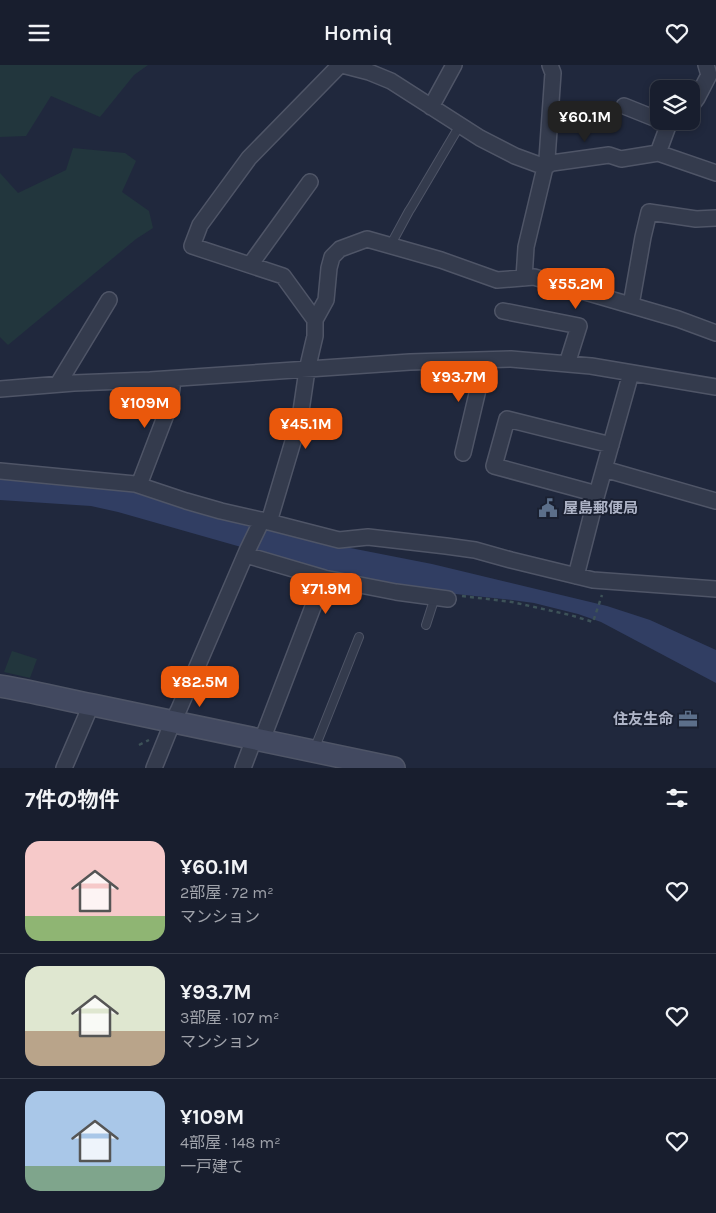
<!DOCTYPE html>
<html lang="ja">
<meta charset="utf-8">
<style>
:root{--surface:#181e2e;--page:#212736;--text:#f1f3f6;--muted:#9fa2aa;--line:#363c4a;--accent:#ea580c}
body{margin:0;font-family:Karla,"Noto Sans JP",sans-serif;background:var(--page);color:var(--text);height:100vh;display:flex;flex-direction:column;font-size:19px;white-space:nowrap}
*{box-sizing:border-box;margin:0}
p{font-size:16px;color:var(--muted)}
.icon{flex:none;width:28px;height:28px;fill:none;stroke:currentColor;stroke-width:2;stroke-linecap:round;stroke-linejoin:round}
.map{position:relative;height:703px;overflow:hidden}
.drawer{display:flex;flex-direction:column;background:var(--surface);flex:1}
.drawer>*{flex:none}
.fabs{position:absolute;left:650px;top:15px;display:grid;gap:10px}
.fabs a{display:grid;place-items:center;width:50px;height:50px;border-radius:10px;background:var(--surface);box-shadow:0 2px 8px #0003,0 0 0 1px var(--line);font-size:25px}
.price{position:absolute;translate:-50% -42px;padding:0 11px;border-radius:10px;background:var(--accent);color:#fff;font-size:16px;line-height:32px;filter:drop-shadow(0 1px 2px #0008)}
.price::after{content:'';position:absolute;left:50%;top:30px;width:15px;height:11px;margin-left:-8px;background:inherit;clip-path:polygon(0 0,100% 0,50% 100%)}
.price.active{background:#222;color:#fff}
ul{padding:0;list-style:none}
li{display:flex;align-items:center;gap:15px;height:125px;padding:0 25px}
li+li{border-top:1px solid var(--line)}
li span{display:grid;place-items:center;flex:none;width:140px;height:100px;border-radius:15px;color:#555}
li>.icon{margin-inline-start:auto}
span .icon{width:60px;height:60px;fill:#fffc;stroke-width:1}
li b{font-size:21px}
h2{display:flex;justify-content:space-between;align-items:center;height:60px;padding:0 25px;font-size:21px}
header{display:flex;justify-content:space-between;align-items:center;height:65px;padding:0 25px;background:var(--surface);font-size:22px;font-weight:600}
.map>svg:first-child{display:block}
.green{fill:#22363d}
.water{fill:#313e63}
.lines{fill:none;stroke-linecap:round;stroke-linejoin:round}
.lane-casing{stroke:#4f5567;stroke-width:10}
.street-casing{stroke:#4f5567;stroke-width:18}
.secondary-casing{stroke:#4f5567;stroke-width:24}
.path{stroke:#3d5258;stroke-width:2.5;stroke-dasharray:4 4;stroke-linecap:butt}
.lane{stroke:#343b4d;stroke-width:8}
.street{stroke:#343b4d;stroke-width:15}
.secondary{stroke:#424960;stroke-width:21}
.labels{text-anchor:middle;dominant-baseline:central;stroke-width:4;stroke-linejoin:round;paint-order:stroke}
.poi-label{font-size:15px;font-weight:bold;fill:#afb5c8;stroke:#1a2031;text-anchor:start}
</style>
<header><svg class="icon" aria-label="menu" viewBox="0 0 24 24"><path d="M4 6h16M4 12h16M4 18h16"/></svg>Homiq<svg class="icon" aria-label="heart" viewBox="0 0 24 24"><path d="M12 20l-8-8c-3-5 5-10 8-4 3-6 11-1 8 4z"/></svg></header>
<div class="map">
<svg width="716" height="703" viewBox="0 0 716 703">
<rect width="100%" height="100%" fill="#20283d"/>
<!-- green -->
<path class="green" d="M0,0H148L134,10L100,52L51,31L26,71L0,72Z
M73,83L125,88L136,96L122,127L149,146L153,163L136,174L8,280L0,272V108L18,128L66,105Z
M12,586L37,594L30,613L4,607Z"/>
<!-- water -->
<path class="water" d="M0,413L19,416L42,414L124,422L330,479L432,499L607,541L650,555L716,585V618L601,557L578,549L534,538L512,535L446,528L350,513L118,447L91,441L0,435Z"/>
<g class="lines">
<!-- lane casing -->
<g class="lane-casing">
<path id="lane" d="M390,181L409,146L411,143L460,60
M426,560L435,532
M314,685L359,572"/>
</g>
<!-- street casing -->
<g class="street-casing">
<path id="street" d="M342,0L369,7L391,16L480,73L515,91L545,102L552,98L609,90L621,94L658,88L668,61
M624,41L659,55
M691,41L697,33L709,10L706,0
M431,42L454,0
M658,88L716,108
M250,200L310,117
M524,213L526,182L547,94L553,8L550,0
M631,240L643,172L649,147L696,154L716,153
M503,246L579,261L567,299
M315,255L326,235L329,203L332,192L340,184L367,174L441,195L497,215L534,212L678,254L716,268
M58,319L109,235
M0,324L74,318L150,315L410,297L511,294L591,301L716,322
M463,388L485,295
M604,404L716,436
M0,406L135,419L186,436L221,446L269,457L339,475L368,472L446,481L475,485L511,495L593,515L716,524
M139,420L170,339L173,314
M597,429L494,401L507,354L611,380
M269,457L300,353L307,305L315,271V255L283,211L192,181L200,160L249,93L340,0
M246,490L324,513L262,675
M576,511L597,429L631,308
M324,513L396,527L448,534
M64,703L91,640
M154,703L173,656L179,644L247,486L262,455
M243,703L254,674"/>
</g>
<!-- secondary casing -->
<g class="secondary-casing">
<path id="secondary" d="M0,621C31,626 62,634 93,640C193,661 293,682 394,703"/>
</g>
<!-- path -->
<path class="path" d="M462,531L512,537L570,550L593,557L602,530
M139,680L149,675"/>
<!-- lane -->
<use href="#lane" class="lane"/>
<!-- street -->
<use href="#street" class="street"/>
<!-- secondary -->
<use href="#secondary" class="secondary"/>
</g>
<!-- icons -->
<defs>
<g id="civic-bare" transform="scale(1.5)"><path d="M-.6-6.5H3V-4.5H.6V-3L4-1V1h2V6H-6V1h2V-1L-.6-3ZM-1.2 2.5V6h2.4V2.5Z" fill="#5c6f8a" stroke="#1a2031" stroke-width="2.5" paint-order="stroke"/></g>
<g id="office-bare" transform="scale(1.5)"><path d="M-6-3h4V-5.5h4V-3h4V5H-6ZM-1-4.5V-3h2v-1.5ZM-6 0V1H6V0Z" fill="#5c6f8a" stroke="#1a2031" stroke-width="2.5" paint-order="stroke"/></g>
</defs>
<g fill-rule="evenodd">
<use href="#civic-bare" x="548" y="443"/>
<use href="#office-bare" x="688" y="654"/>
</g>
<g class="labels">
<!-- poi labels -->
<g class="poi-label">
<text x="563" y="443">屋島郵便局</text>
<text x="673" y="654" text-anchor="end">住友生命</text>
</g>
</g>
</svg>
<div class="fabs">
<a><svg class="icon" aria-label="layers" viewBox="0 0 24 24"><path d="M12 4l9 5-9 5-9-5zM3 14l9 5 9-5"/></svg></a>
</div>
<b class="price active" style="left:585px;top:78px">¥60.1M</b>
<b class="price" style="left:576px;top:245px">¥55.2M</b>
<b class="price" style="left:459px;top:338px">¥93.7M</b>
<b class="price" style="left:145px;top:364px">¥109M</b>
<b class="price" style="left:306px;top:385px">¥45.1M</b>
<b class="price" style="left:326px;top:550px">¥71.9M</b>
<b class="price" style="left:200px;top:643px">¥82.5M</b>
</div>
<section class="drawer">
<h2>7件の物件<svg class="icon" aria-label="filters" viewBox="0 0 24 24"><path d="M4 7h16M4 17h16"/><circle cx="9" cy="7" r="2"/><circle cx="15" cy="17" r="2"/></svg></h2>
<ul>
<li><span style="background:linear-gradient(#f6c9c9 75%,#8fb573 0)"><svg class="icon" aria-label="home" viewBox="0 0 24 24"><path d="M3 11l9-7 9 7M6 9v11h12V9"/></svg></span><div><b>¥60.1M</b><p>2部屋 · 72 m²</p><p>マンション</p></div><svg class="icon" aria-label="heart" viewBox="0 0 24 24"><path d="M12 20l-8-8c-3-5 5-10 8-4 3-6 11-1 8 4z"/></svg></li>
<li><span style="background:linear-gradient(#dfe7d0 65%,#b9a48a 0)"><svg class="icon" aria-label="home" viewBox="0 0 24 24"><path d="M3 11l9-7 9 7M6 9v11h12V9"/></svg></span><div><b>¥93.7M</b><p>3部屋 · 107 m²</p><p>マンション</p></div><svg class="icon" aria-label="heart" viewBox="0 0 24 24"><path d="M12 20l-8-8c-3-5 5-10 8-4 3-6 11-1 8 4z"/></svg></li>
<li><span style="background:linear-gradient(#a9c7e8 75%,#7fa58c 0)"><svg class="icon" aria-label="home" viewBox="0 0 24 24"><path d="M3 11l9-7 9 7M6 9v11h12V9"/></svg></span><div><b>¥109M</b><p>4部屋 · 148 m²</p><p>一戸建て</p></div><svg class="icon" aria-label="heart" viewBox="0 0 24 24"><path d="M12 20l-8-8c-3-5 5-10 8-4 3-6 11-1 8 4z"/></svg></li>
</ul>
</section>
